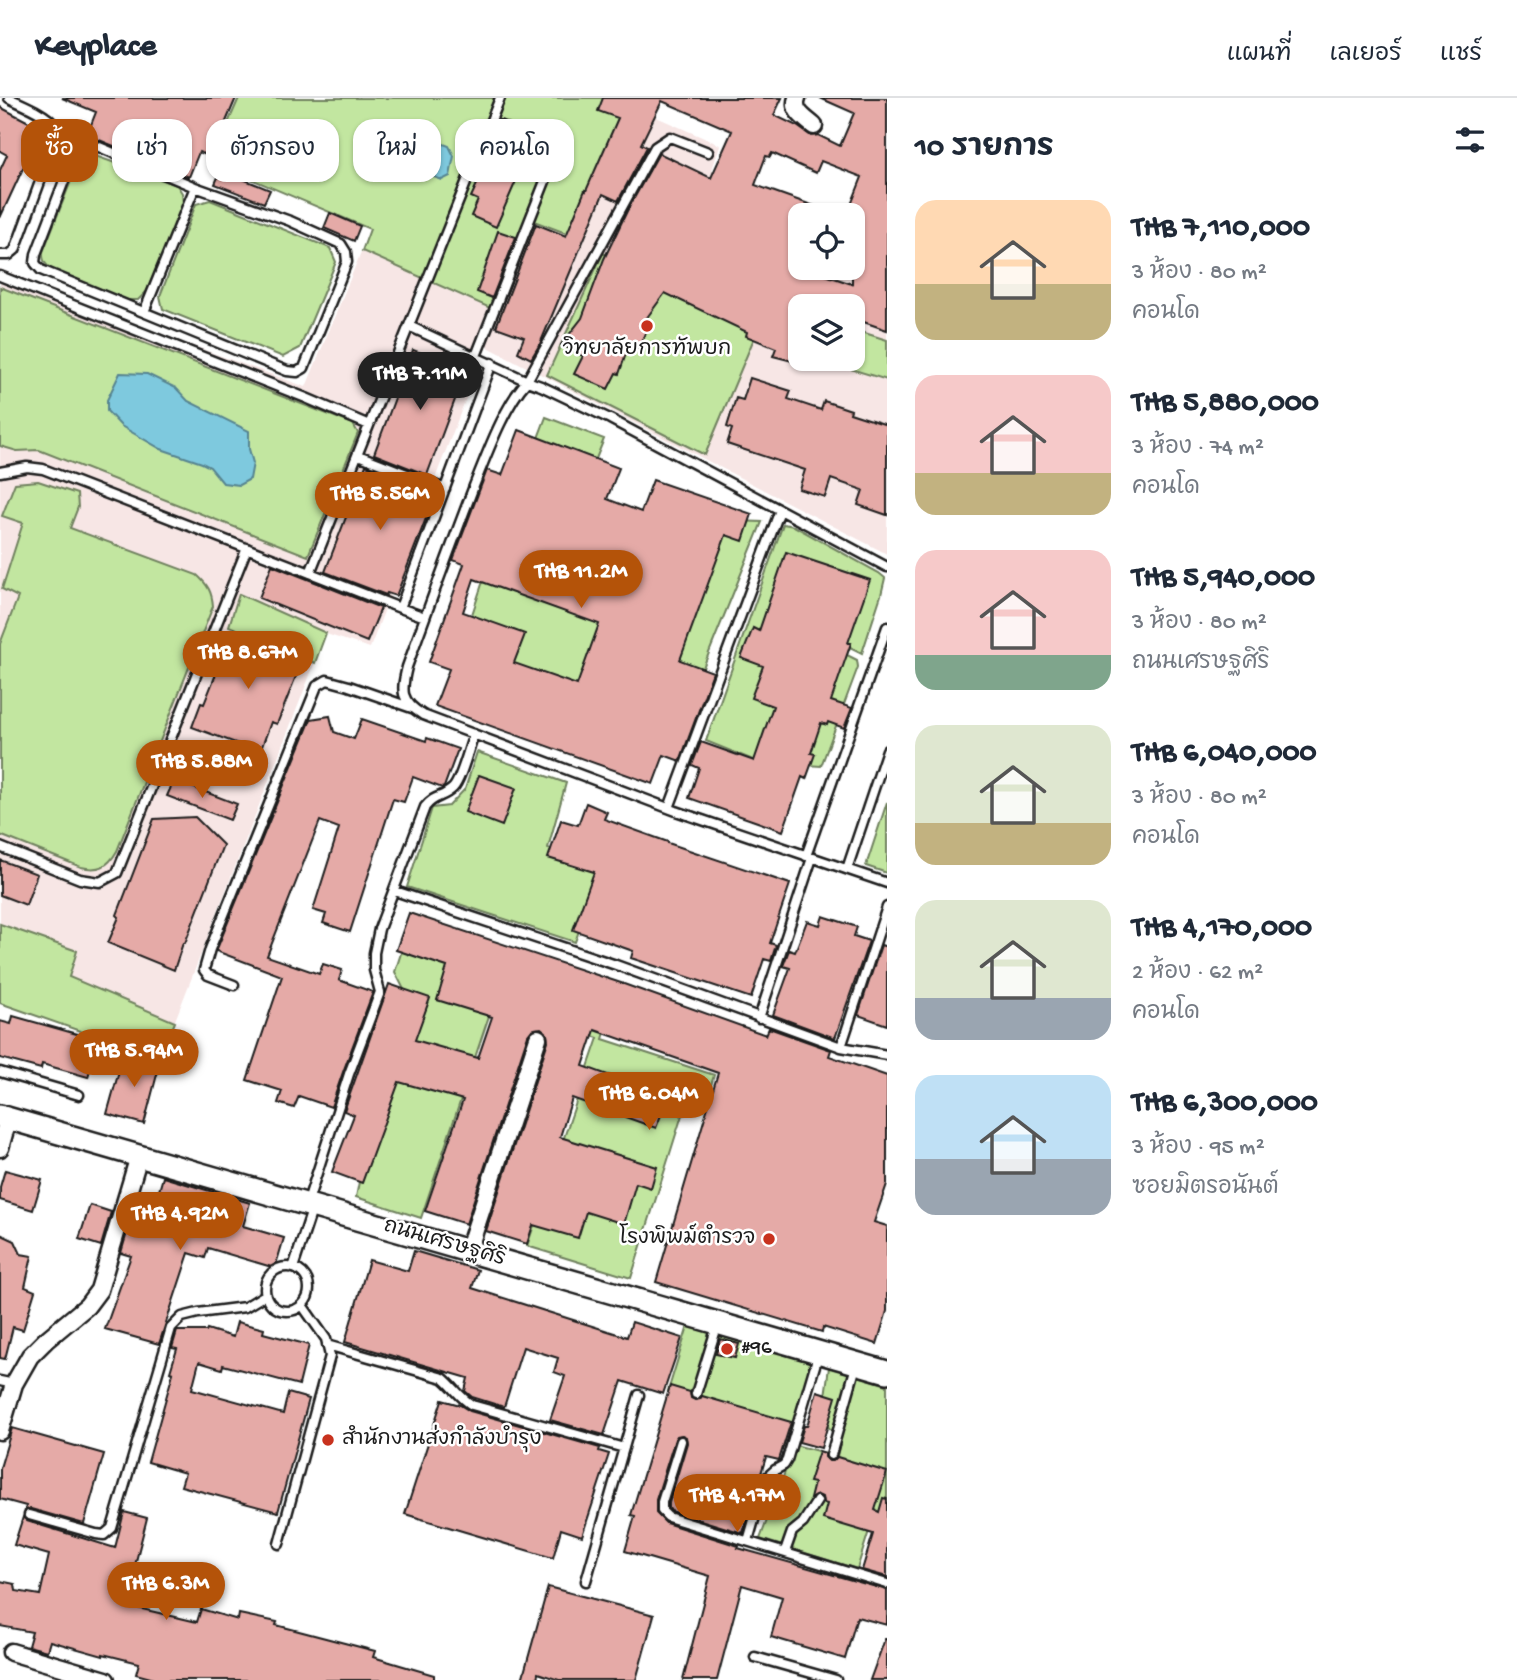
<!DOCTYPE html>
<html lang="th">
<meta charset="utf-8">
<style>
:root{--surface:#fff;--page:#f2f2f3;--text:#1f2937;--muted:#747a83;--line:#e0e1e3;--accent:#b45309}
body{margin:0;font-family:"Gochi Hand","Playpen Sans Thai",sans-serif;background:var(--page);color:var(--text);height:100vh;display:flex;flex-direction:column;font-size:26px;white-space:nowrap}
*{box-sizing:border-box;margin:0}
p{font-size:23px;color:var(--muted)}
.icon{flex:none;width:38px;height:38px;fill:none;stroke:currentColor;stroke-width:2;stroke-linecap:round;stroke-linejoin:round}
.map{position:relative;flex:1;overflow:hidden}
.sheet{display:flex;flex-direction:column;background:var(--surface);width:630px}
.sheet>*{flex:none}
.banner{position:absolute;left:21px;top:21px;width:665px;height:63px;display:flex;gap:14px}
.buttons{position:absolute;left:788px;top:105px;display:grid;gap:14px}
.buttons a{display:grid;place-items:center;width:77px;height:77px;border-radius:14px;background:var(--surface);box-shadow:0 2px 5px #0004;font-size:35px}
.price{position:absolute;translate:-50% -60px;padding:0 16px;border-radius:24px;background:var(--accent);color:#fff;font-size:23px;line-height:46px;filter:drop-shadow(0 2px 4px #0008)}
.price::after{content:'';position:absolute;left:50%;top:42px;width:21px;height:16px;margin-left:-10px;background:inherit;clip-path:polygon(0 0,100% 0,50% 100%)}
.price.on{background:#222;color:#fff}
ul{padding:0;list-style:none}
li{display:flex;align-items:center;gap:21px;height:175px;padding:0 28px}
li span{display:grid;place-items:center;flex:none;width:196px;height:140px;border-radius:21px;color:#555}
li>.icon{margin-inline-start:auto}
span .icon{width:84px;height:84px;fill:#fffc;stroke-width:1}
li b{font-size:30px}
h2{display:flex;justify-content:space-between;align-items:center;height:84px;padding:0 28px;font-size:30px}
.chip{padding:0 24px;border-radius:21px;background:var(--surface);box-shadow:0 2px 5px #0004;font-size:24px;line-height:63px}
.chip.on{background:var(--accent);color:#fff}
header{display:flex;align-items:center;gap:42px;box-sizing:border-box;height:98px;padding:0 35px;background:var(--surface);border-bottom:2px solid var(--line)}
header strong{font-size:33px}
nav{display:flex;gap:38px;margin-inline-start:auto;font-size:24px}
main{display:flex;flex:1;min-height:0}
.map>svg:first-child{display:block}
.built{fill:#f7e6e5;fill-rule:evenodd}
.green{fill:#c2e6a0;stroke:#6f815e;stroke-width:2}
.water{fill:#7ec9de;stroke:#578490;stroke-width:2}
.building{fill:#e5aaa7;stroke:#1c1c1c;stroke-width:2;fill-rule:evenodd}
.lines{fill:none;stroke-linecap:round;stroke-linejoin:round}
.service-casing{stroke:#1c1c1c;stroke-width:13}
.minor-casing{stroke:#1c1c1c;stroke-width:21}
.tertiary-casing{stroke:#1c1c1c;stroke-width:26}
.service{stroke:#fff;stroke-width:8}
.minor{stroke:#fff;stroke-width:16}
.tertiary{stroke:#fff;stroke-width:21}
.poi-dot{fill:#c8321e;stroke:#fff;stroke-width:2.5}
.labels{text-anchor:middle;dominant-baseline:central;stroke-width:5;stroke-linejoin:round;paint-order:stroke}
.poi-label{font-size:21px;fill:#1c1c1c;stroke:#fff;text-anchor:start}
.street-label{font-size:21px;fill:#1c1c1c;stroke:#fff}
</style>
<header>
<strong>Keyplace</strong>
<nav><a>แผนที่</a><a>เลเยอร์</a><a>แชร์</a></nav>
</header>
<main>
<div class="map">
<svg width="887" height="1582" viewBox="0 0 887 1582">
<rect width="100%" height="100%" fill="#fff"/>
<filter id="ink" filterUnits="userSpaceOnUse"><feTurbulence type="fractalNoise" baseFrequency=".0143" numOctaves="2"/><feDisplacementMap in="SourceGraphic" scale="14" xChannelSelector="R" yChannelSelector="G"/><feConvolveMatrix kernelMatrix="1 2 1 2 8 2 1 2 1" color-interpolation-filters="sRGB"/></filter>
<g filter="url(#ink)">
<!-- built -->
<path class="built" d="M239,0H613L720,47L712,72L835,115L834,117H800V170H820L887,192V456L486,248L370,550L326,536L160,961L0,905V171L169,239L306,289L370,132L211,64ZM800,208H852V261H800Z"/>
<!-- green -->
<path class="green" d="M239,0H613L632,9L571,137L534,123L499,214L362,153L370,131L211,64Z
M87,55L177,87L182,95L183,106L147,193L138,202H127L57,175C48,169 42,165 43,154L80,60Z
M210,102L330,150L336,164L300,250L283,259L163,211L160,198L196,106Z
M603,155L755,238L705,357L547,277Z
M0,189L353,326L358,335L308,458L39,352L17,353L0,348Z
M852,231L887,242V282L821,262V261H852Z
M546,319L604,341L589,378L532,356Z
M38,383L77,396L78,409L70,430L197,477C208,487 212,494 213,508L117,753C108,769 99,773 81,769L0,737V546L18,499L2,491L23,425L2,418L15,385Z
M711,422L762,424L681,624L460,553L492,456Z
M783,426L794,428L879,475L885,480L881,497L862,555L850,549L847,557L857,562L858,569L821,668L758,664L706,643Z
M239,496L326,535L315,565L229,528Z
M477,654L566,685L548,750L601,770L575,844L407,789L432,710L449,708L465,691Z
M887,704V775L866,768Z
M0,826L77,853L69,879L175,924L160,961L0,905Z
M403,849L610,918L603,941L714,977L704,1012L682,1017L631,1180L527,1148L598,940L493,906L421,1120L356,1099L368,1038L412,907L395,874Z
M688,1228L814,1265L792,1328L668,1293Z
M829,1269L887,1287V1420L874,1417L857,1471L760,1441L795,1347L837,1358L840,1345L822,1320Z"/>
<!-- water -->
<path class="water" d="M441,45L449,48L454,58L450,78L442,82L434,79V69L427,57L431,47Z
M120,275L147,276L176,290L188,303L249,333V351L253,365L250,381L239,387L223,385L210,369L202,365L161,351L121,328L107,313V302Z"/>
<!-- building -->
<path class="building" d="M62,0H236L211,59L199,54L189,79L87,37L96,14Z
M603,0H782L774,17L797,28L811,38L818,37L840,48L854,15L820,0H887V232L852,220V208H800V265L773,258L776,250L746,238L747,234L665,195L643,225L650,228L636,254L628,250L619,276L616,275L608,291L574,276L583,258L561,247L582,220L604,161L627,113L659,55L711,80L732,33L662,3L641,46L647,49L618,103L603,96L540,246L531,261L518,254L524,239L496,229L536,126L566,138L585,92L586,93L618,20L598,13ZM772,55L816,75L821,63L862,79L847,117H852V186L805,170H800V117H834V115L755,87L766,58L770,59Z
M0,9L46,33L34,55L31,53L0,120V72L7,57L0,53Z
M496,55L523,67L496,129L471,118L478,102L471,99L483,73L488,75Z
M221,72L270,92L264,105L215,86Z
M330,115L360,128L354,143L324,130Z
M498,133L516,139L492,200L477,194Z
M413,252L466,272L427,377L374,356Z
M750,280L791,293L788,301L821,312L824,303L851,312L850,315L887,327V417L858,407L863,392L831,381L825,399L799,391L805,372L727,346L732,331L727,329L736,300L743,302Z
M519,332L619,370L607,401L641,414L653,382L752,416L743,443L726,437L680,562L713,574L680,663L664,657L653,686L435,608L449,571L429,564L464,466L453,462L487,372L502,377ZM474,481L599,526L577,587L514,565L525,536L463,514Z
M366,367L424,390L423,393L435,397L396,498L387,495L386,497L325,474Z
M786,454L870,482L848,545H851L831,603L852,610L844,630L828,624L827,627L821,625L811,655L815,656L806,681L802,679L783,733L689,700L699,670L692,667L701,644L754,663L773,608L751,600L763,568L741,560L753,530L759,533Z
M272,467L381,510L367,544L259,500Z
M234,531L304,558L277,626L271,624L260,654L192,629L201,605L204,606Z
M330,618L334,634L354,641L362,621L426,643L427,640L458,651L444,689L442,690L413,679L404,704L393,701L350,834L323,825L326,816L313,812L339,730L320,723L267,858L319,876L323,866L342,872L339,882L373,894L343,974L331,1009L299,998L294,1010L278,1005L282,993L247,982L282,878L216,853L311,621Z
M479,677L516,690L502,728L465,714Z
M174,682L237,706L230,722L167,698Z
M586,705L607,714L604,721L668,744V745L790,786L770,845L776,847L771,863L764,861L751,900L631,860L633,853L573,832L594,774L548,760L561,722L578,727Z
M195,719L223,747L185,845H183L174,872L108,845L119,819L117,817L154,721Z
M0,762L37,776L26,807L0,797Z
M409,815L621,885L766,937L769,930L831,952L829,958L887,978V1086L874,1124L887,1128V1213L877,1246L823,1229L822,1234L656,1184L718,975L595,932L583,968L668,999L656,1030L572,1000L560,1039L657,1069L651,1090L636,1085L624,1126L586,1114L578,1140L533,1127L527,1146L486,1133L548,943L546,934L541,930L532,932L528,937L466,1126L425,1113L463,1002L399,984L362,1085L332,1074L354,1017L344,1013L389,886L430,900L415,942L478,960L492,919L437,902L447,869L396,852Z
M823,818L857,829L854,838L869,843L835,940L773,917L790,870L783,868L789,852L795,854L807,823L820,827Z
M881,847L887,849V927L858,917Z
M13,918L98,942L88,979L42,966L41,971L0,960V923L11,926Z
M124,955L160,965L144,1026L107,1016Z
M5,1072L42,1082L33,1112L0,1102V1089Z
M163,1079L250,1105L243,1128L284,1140L275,1170L208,1150L205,1160L189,1155L159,1246L105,1231L131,1158L121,1155L131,1121L142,1124L149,1101L156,1103Z
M90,1107L111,1114L101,1148L79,1141Z
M0,1136L15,1143L21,1156L32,1158L25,1189L35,1193L23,1232L13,1229L5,1261L0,1260Z
M414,1153L478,1172L472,1190L627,1239L632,1224L682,1240L663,1296L622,1283L604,1337L550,1322L565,1278L554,1274L558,1260L523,1249L504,1309L472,1299L465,1293L468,1280L345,1244L369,1162L408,1173Z
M237,1224L264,1231L263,1235L309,1247L299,1287L223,1267L222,1271L199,1264L192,1291L283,1316L288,1295L309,1301L278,1414L181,1388L185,1375L148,1364L173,1275L170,1274L177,1251L172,1250L177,1233H206L207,1231L233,1239Z
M720,1241L739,1246L735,1260L716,1256Z
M670,1288L690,1294L691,1300L695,1302L700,1301L702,1298L791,1324L779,1362L766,1359L743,1435L671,1413L669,1410V1405L687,1345L686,1339L682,1337L677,1338L675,1341L656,1402V1415L666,1425L739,1448L738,1450L887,1492V1527L857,1519L845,1561L771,1539L782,1499L742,1487L717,1582H683L710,1478L625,1453L635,1418L631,1417Z
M817,1293L836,1299L821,1350L799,1344L804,1328H807Z
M442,1302L460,1307L470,1313L600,1350L599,1353L609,1356L582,1438L561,1431L553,1460L405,1416Z
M12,1330L104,1356L84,1426L31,1411L25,1412L26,1408L0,1401V1370Z
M819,1353L825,1355V1359L829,1363H833L837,1359L887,1374L875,1412L879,1414L883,1400L887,1401V1479L862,1472L873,1436L823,1421L827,1406L823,1405L822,1399L818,1397L810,1401L814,1385L809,1384Z
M124,1414L147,1420L134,1471L130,1470L121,1506L197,1524L201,1511L238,1522L239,1516L277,1524L276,1527L375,1553L373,1559L434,1577V1582H158L136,1576L139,1565L103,1556V1558L50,1543L47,1553L28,1548L32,1534L0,1528V1483L15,1486L16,1493L40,1497L49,1457L14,1447L23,1419L27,1423L115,1450Z
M548,1489L654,1517L636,1582H559L538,1575L537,1582H522Z
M885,1541H887V1582H870Z"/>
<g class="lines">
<!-- service casing -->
<g class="service-casing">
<path id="service" d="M55,32L80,41L195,89L290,123L341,146L346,154L347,164L304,270L297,274L287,273L41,172L35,165L36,156L80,41
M0,157H9L15,152L55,43C55,38 56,32 53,26C47,16 21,6 9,0
M0,178L306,300L369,327
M144,214L195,89
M409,228L527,283L655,49L670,39L708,54
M476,258L553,63V56L542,45L491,24
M358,357L445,391
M0,374L27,369L43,371L400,510L492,265
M887,469L610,321L541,288L527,283C504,308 487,356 474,388C451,448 429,508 407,569C401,593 400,603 423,617L676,713L887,785
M310,475L500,0
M400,510L425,519
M669,710L780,412
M0,749L80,781L100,784L117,775L247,450
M806,758L887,529
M847,771L887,652
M395,793L616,867L841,949L887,957
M234,887L208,877L204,872L210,851L317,588L327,582L349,588L412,610
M759,920L812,760
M841,949L887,809
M0,974L79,997
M307,1106L349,976L380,894L374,872V855L379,831L425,709C435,696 442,701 453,690C461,682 469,649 474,636
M265 1191a22 22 0 1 1 44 0a22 22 0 1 1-44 0Z
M293,1170L313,1109
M327,1247L443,1280C454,1289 460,1300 472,1307L624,1350
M0,1283L14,1286
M696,1296L718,1225
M681,1343L662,1404V1413L668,1419L887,1486
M831,1357L856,1268
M29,1417L96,1436L104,1437L112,1430L171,1230L182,1219L198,1215L245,1209L265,1197
M748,1443L766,1380L775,1372L784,1367L787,1362L819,1254
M279,1446L330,1258L326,1241L302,1207
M785,1454L792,1434L803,1425L817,1403
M586,1483L639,1297
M755,1559L836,1582"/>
</g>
<!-- minor casing -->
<g class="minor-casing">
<path id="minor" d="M797,0C792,13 805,20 814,28
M0,1050L8,1021
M468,1153L538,940
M0,1333L14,1286L30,1258L46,1242L87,1208L99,1192L139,1058
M11,1554L106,1582"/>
</g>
<!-- tertiary casing -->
<g class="tertiary-casing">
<path id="tertiary" d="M0,1018L887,1274"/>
</g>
<!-- service -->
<use href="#service" class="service"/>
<!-- minor -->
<use href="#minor" class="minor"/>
<!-- tertiary -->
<use href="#tertiary" class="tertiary"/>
</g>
</g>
<!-- markers -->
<g class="poi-dot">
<circle cx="647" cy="228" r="7"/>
<circle cx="769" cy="1141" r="7"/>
<circle cx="727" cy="1251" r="7"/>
<circle cx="328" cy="1342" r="7"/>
</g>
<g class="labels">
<!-- poi labels -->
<g class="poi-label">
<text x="647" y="252" text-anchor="middle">วิทยาลัยการทัพบก</text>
<text x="755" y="1141" text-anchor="end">โรงพิพม์ตำรวจ</text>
<text x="741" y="1251">#96</text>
<text x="342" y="1342">สํานักงานส่งกําลังบํารุง</text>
</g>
<!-- street labels -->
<g class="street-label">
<text transform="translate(444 1146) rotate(16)">ถนนเศรษฐศิริ</text>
</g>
</g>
</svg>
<div class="buttons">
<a><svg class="icon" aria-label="locate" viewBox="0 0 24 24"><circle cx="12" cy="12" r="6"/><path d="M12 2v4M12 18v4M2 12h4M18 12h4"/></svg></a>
<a><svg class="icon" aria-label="layers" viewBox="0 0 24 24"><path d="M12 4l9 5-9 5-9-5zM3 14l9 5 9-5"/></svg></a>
</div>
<b class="price on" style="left:420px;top:314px">THB 7.11M</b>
<b class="price" style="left:380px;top:434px">THB 5.56M</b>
<b class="price" style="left:581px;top:512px">THB 11.2M</b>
<b class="price" style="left:248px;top:593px">THB 8.67M</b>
<b class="price" style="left:202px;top:702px">THB 5.88M</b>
<b class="price" style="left:134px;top:991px">THB 5.94M</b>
<b class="price" style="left:649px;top:1034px">THB 6.04M</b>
<b class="price" style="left:180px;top:1154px">THB 4.92M</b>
<b class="price" style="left:737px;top:1436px">THB 4.17M</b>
<b class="price" style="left:166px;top:1524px">THB 6.3M</b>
<div class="banner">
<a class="chip on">ซื้อ</a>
<a class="chip">เช่า</a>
<a class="chip">ตัวกรอง</a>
<a class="chip">ใหม่</a>
<a class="chip">คอนโด</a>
</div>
</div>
<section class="sheet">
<h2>10 รายการ<svg class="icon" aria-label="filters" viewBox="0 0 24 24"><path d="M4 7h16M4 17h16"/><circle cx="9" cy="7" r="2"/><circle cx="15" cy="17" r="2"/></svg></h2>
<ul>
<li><span style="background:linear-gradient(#ffd9b3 60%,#c2b280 0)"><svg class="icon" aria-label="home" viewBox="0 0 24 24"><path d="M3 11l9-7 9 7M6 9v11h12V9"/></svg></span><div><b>THB 7,110,000</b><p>3 ห้อง · 80 m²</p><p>คอนโด</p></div></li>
<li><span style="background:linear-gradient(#f6c9c9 70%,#c2b280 0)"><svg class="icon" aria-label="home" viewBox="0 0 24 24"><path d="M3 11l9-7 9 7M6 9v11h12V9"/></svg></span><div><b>THB 5,880,000</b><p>3 ห้อง · 74 m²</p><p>คอนโด</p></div></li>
<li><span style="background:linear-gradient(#f6c9c9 75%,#7fa58c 0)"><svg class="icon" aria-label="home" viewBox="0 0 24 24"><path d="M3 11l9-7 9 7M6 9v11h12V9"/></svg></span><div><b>THB 5,940,000</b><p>3 ห้อง · 80 m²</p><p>ถนนเศรษฐศิริ</p></div></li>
<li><span style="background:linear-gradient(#dfe7d0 70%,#c2b280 0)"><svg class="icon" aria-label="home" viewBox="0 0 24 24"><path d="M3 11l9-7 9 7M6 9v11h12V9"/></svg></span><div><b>THB 6,040,000</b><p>3 ห้อง · 80 m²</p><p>คอนโด</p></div></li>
<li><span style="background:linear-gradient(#dfe7d0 70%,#9aa5b1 0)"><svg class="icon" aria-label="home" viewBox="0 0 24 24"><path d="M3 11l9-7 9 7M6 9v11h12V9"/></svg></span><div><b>THB 4,170,000</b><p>2 ห้อง · 62 m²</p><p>คอนโด</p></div></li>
<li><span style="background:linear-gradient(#bfe0f5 60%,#9aa5b1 0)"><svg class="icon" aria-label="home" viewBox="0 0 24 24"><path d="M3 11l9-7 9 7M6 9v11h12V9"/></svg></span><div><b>THB 6,300,000</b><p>3 ห้อง · 95 m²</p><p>ซอยมิตรอนันต์</p></div></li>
</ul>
</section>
</main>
